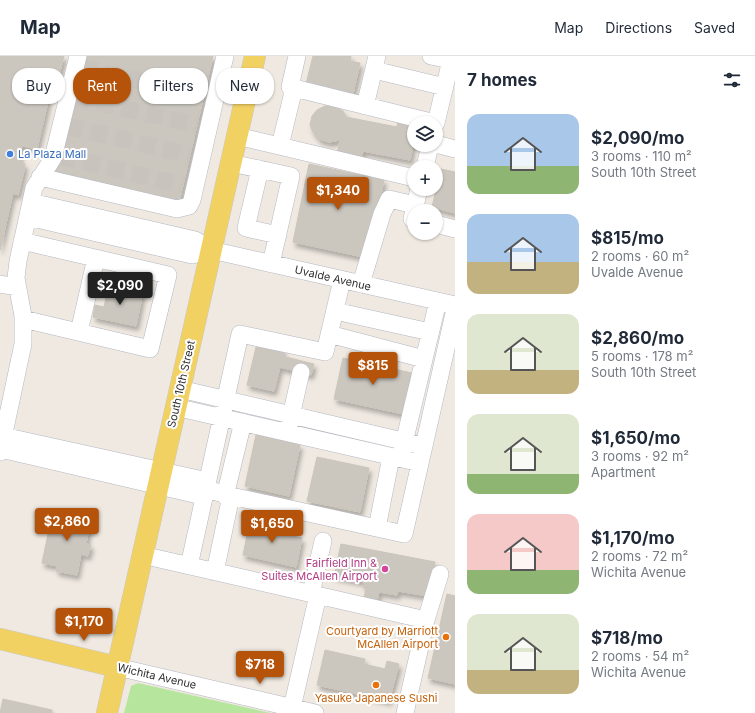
<!DOCTYPE html>
<meta charset="utf-8">
<style>
:root{--surface:#fff;--page:#f6f6f7;--text:#1f2937;--muted:#747a83;--line:#e0e1e3;--accent:#b45309}
body{margin:0;font-family:Inter,sans-serif;background:var(--page);color:var(--text);height:100vh;display:flex;flex-direction:column;font-size:15px;white-space:nowrap}
*{box-sizing:border-box;margin:0}
p{font-size:13px;color:var(--muted)}
.icon{flex:none;width:22px;height:22px;fill:none;stroke:currentColor;stroke-width:2;stroke-linecap:round;stroke-linejoin:round}
.map{position:relative;flex:1;overflow:hidden}
.side{display:flex;flex-direction:column;background:var(--surface);width:300px}
.side>*{flex:none}
.guide{position:absolute;left:12px;top:12px;width:380px;height:36px;display:flex;gap:8px}
.controls{position:absolute;left:407px;top:60px;display:grid;gap:8px}
.controls a{display:grid;place-items:center;width:36px;height:36px;border-radius:50%;background:var(--surface);box-shadow:0 1px 3px #0004;font-size:20px}
.price{position:absolute;translate:-50% -34px;padding:0 9px;border-radius:4px;background:var(--accent);color:#fff;font-size:13px;line-height:26px;filter:drop-shadow(0 1px 2px #0008)}
.price::after{content:'';position:absolute;left:50%;top:24px;width:12px;height:9px;margin-left:-6px;background:inherit;clip-path:polygon(0 0,100% 0,50% 100%)}
.price.selected{background:#222;color:#fff}
ul{padding:0;list-style:none}
li{display:flex;align-items:center;gap:12px;height:100px;padding:0 12px}
li span{display:grid;place-items:center;flex:none;width:112px;height:80px;border-radius:12px;color:#555}
li>.icon{margin-inline-start:auto}
span .icon{width:48px;height:48px;fill:#fffc;stroke-width:1}
li b{font-size:17px}
h2{display:flex;justify-content:space-between;align-items:center;height:48px;padding:0 12px;font-size:17px}
.pill{padding:0 14px;border-radius:16px;background:var(--surface);box-shadow:0 1px 3px #0004;font-size:14px;line-height:36px}
.pill.selected{background:var(--accent);color:#fff}
header{display:flex;align-items:center;gap:24px;box-sizing:border-box;height:56px;padding:0 20px;background:var(--surface);border-bottom:1px solid var(--line)}
header strong{font-size:19px}
nav{display:flex;gap:22px;margin-inline-start:auto;font-size:14px}
main{display:flex;flex:1;min-height:0}
.map>svg:first-child{display:block}
.green{fill:#b6e59e}
.building{fill:#cbc7bf;stroke:#cbc5ba;filter:url(#shadow)}
.lines{fill:none;stroke-linecap:round;stroke-linejoin:round}
.minor-tunnel{stroke:#c8c4bd;stroke-width:17;stroke-dasharray:17 8;stroke-linecap:butt}
.minor-casing{stroke:#b4b7c1;stroke-width:18}
.major-casing{stroke:#c9c9c9;stroke-width:22}
.minor{stroke:#fff;stroke-width:17}
.major{stroke:#f2d163;stroke-width:21}
.shop-dot{fill:#3f7fe0;stroke:#fff;stroke-width:1.5}
.hotel-dot{fill:#d1479c;stroke:#fff;stroke-width:1.5}
.food-dot{fill:#e8710a;stroke:#fff;stroke-width:1.5}
.labels{text-anchor:middle;dominant-baseline:central;stroke-width:4;stroke-linejoin:round;paint-order:stroke}
.shop-label{font-size:11px;fill:#366cbe;stroke:#fff;text-anchor:start}
.street-label{font-size:11px;fill:#2e2e2e;stroke:#fff}
.hotel-label{font-size:11px;fill:#b23c85;stroke:#fff;text-anchor:end}
.food-label{font-size:11px;fill:#c56008;stroke:#fff;text-anchor:end}
</style>
<header>
<strong>Map</strong>
<nav><a>Map</a><a>Directions</a><a>Saved</a></nav>
</header>
<main>
<div class="map">
<svg width="455" height="657" viewBox="0 0 455 657">
<defs>
<filter id="shadow"><feDropShadow dx="2.5" dy="4.5" stdDeviation="2" flood-color="#0004"/></filter>
</defs>
<rect width="100%" height="100%" fill="#efe9e1"/>
<!-- green -->
<path class="green" d="M138,627L270,657H124L131,630Z"/>
<!-- building -->
<path class="building" d="M0,0H64L58,23H56L51,38L50,37L37,93L22,90L19,103H21L20,107L25,108L24,115L18,139L13,137L0,194Z
M83,0H213L179,146L55,118Z
M313,0H351L350,5L360,7L353,38L306,28Z
M325,50H334L343,55L346,61L397,71L398,64L414,67V85L410,104L363,95L361,103L337,98L340,84L329,86L319,83L313,76L310,69L312,60L317,54Z
M309,108L384,124L368,202L293,186Z
M441,113L455,116V157L432,151Z
M109,228L143,236L136,270L93,261L95,249L104,251Z
M257,287L284,294L282,300L314,308L311,319L280,311L274,335L247,329Z
M343,302L412,317L403,358L334,343Z
M256,379L300,389L289,440L245,430Z
M317,401L369,412L360,456L307,445Z
M68,453L83,456L81,466L90,468L86,488L91,489L88,500L81,498L77,519L56,515L57,510L42,507L52,459L66,462Z
M250,465L293,474L291,480L302,482L296,511L243,499Z
M341,488L435,506L428,540L398,535L397,539L379,536L377,546L364,543L366,532L363,531L364,526L334,520Z
M447,538L455,540V628L428,622Z
M325,594L365,603L364,608L385,613L387,605L399,608L389,645L317,629Z
M3,643L52,654V657H0Z"/>
<g class="lines">
<!-- minor-tunnel -->
<path class="minor-tunnel" d="M80,11L204,39
M73,41L197,69
M66,70L190,99
M59,100L182,129"/>
<!-- minor casing -->
<g class="minor-casing">
<path id="minor" d="M431,0L455,5
M374,14L445,31
M294,32L435,67
M365,50L377,0
M436,67L451,4
M237,80L414,122
M436,88L455,93
M280,90L294,32L290,31L297,0
M231,107L291,120L271,208
M425,111L430,89
M260,113L246,172L278,179
M40,121L177,153L189,150L192,144L225,0
M31,146L195,184L211,194L455,249
M28,161L192,199L211,194
M414,163H412L419,133
M436,168L455,173
M22,185L168,219L150,293L23,263
M0,228L17,231
M361,228L382,158L389,143L415,149
M335,255L430,276
M79,276L96,202
M329,278L424,303
M180,333L424,390
M175,351L420,407
M289,369L301,316
M3,380L203,424L206,433
M1,393L198,439L206,433
M402,395L438,245
M0,396L23,288V260L16,222L18,205L34,132L53,102L78,0
M206,433L231,440L215,516
M225,440L243,366
M231,440L404,478L455,253
M377,472L391,401
M142,499L426,564
M189,510L240,278L325,296L342,224
M311,538L323,485
M117,611L315,657
M292,652L318,539
M405,657L426,564L440,518"/>
</g>
<!-- major casing -->
<g class="major-casing">
<path id="major" d="M0,583L117,611
M107,657L255,0"/>
</g>
<!-- minor -->
<use href="#minor" class="minor"/>
<!-- major -->
<use href="#major" class="major"/>
</g>
<!-- markers -->
<circle class="shop-dot" cx="10" cy="98" r="4"/>
<circle class="hotel-dot" cx="385" cy="513" r="4"/>
<g class="food-dot">
<circle cx="446" cy="581" r="4"/>
<circle cx="376" cy="629" r="4"/>
</g>
<g class="labels">
<!-- shop labels -->
<g class="shop-label">
<text x="18" y="98">La Plaza Mall</text>
</g>
<!-- street labels -->
<g class="street-label">
<text transform="translate(333 222) rotate(13)">Uvalde Avenue</text>
<text transform="translate(181 328) rotate(-77)">South 10th Street</text>
<text transform="translate(157 620) rotate(13)">Wichita Avenue</text>
</g>
<!-- hotel labels -->
<g class="hotel-label">
<text x="377" y="507">Fairfield Inn &amp;<tspan x="377" dy="13">Suites McAllen Airport</tspan></text>
</g>
<!-- food labels -->
<g class="food-label">
<text x="438" y="575">Courtyard by Marriott<tspan x="438" dy="13">McAllen Airport</tspan></text>
<text x="376" y="642" text-anchor="middle">Yasuke Japanese Sushi</text>
</g>
</g>
</svg>
<div class="controls">
<a><svg class="icon" aria-label="layers" viewBox="0 0 24 24"><path d="M12 4l9 5-9 5-9-5zM3 14l9 5 9-5"/></svg></a>
<a>+</a>
<a>−</a>
</div>
<b class="price" style="left:338px;top:155px">$1,340</b>
<b class="price selected" style="left:120px;top:250px">$2,090</b>
<b class="price" style="left:373px;top:330px">$815</b>
<b class="price" style="left:67px;top:486px">$2,860</b>
<b class="price" style="left:272px;top:488px">$1,650</b>
<b class="price" style="left:84px;top:586px">$1,170</b>
<b class="price" style="left:260px;top:629px">$718</b>
<div class="guide">
<a class="pill">Buy</a>
<a class="pill selected">Rent</a>
<a class="pill">Filters</a>
<a class="pill">New</a>
</div>
</div>
<section class="side">
<h2>7 homes<svg class="icon" aria-label="filters" viewBox="0 0 24 24"><path d="M4 7h16M4 17h16"/><circle cx="9" cy="7" r="2"/><circle cx="15" cy="17" r="2"/></svg></h2>
<ul>
<li><span style="background:linear-gradient(#a9c7e8 65%,#8fb573 0)"><svg class="icon" aria-label="home" viewBox="0 0 24 24"><path d="M3 11l9-7 9 7M6 9v11h12V9"/></svg></span><div><b>$2,090/mo</b><p>3 rooms · 110 m²</p><p>South 10th Street</p></div></li>
<li><span style="background:linear-gradient(#a9c7e8 60%,#c2b280 0)"><svg class="icon" aria-label="home" viewBox="0 0 24 24"><path d="M3 11l9-7 9 7M6 9v11h12V9"/></svg></span><div><b>$815/mo</b><p>2 rooms · 60 m²</p><p>Uvalde Avenue</p></div></li>
<li><span style="background:linear-gradient(#dfe7d0 70%,#c2b280 0)"><svg class="icon" aria-label="home" viewBox="0 0 24 24"><path d="M3 11l9-7 9 7M6 9v11h12V9"/></svg></span><div><b>$2,860/mo</b><p>5 rooms · 178 m²</p><p>South 10th Street</p></div></li>
<li><span style="background:linear-gradient(#dfe7d0 75%,#8fb573 0)"><svg class="icon" aria-label="home" viewBox="0 0 24 24"><path d="M3 11l9-7 9 7M6 9v11h12V9"/></svg></span><div><b>$1,650/mo</b><p>3 rooms · 92 m²</p><p>Apartment</p></div></li>
<li><span style="background:linear-gradient(#f6c9c9 70%,#8fb573 0)"><svg class="icon" aria-label="home" viewBox="0 0 24 24"><path d="M3 11l9-7 9 7M6 9v11h12V9"/></svg></span><div><b>$1,170/mo</b><p>2 rooms · 72 m²</p><p>Wichita Avenue</p></div></li>
<li><span style="background:linear-gradient(#dfe7d0 70%,#c2b280 0)"><svg class="icon" aria-label="home" viewBox="0 0 24 24"><path d="M3 11l9-7 9 7M6 9v11h12V9"/></svg></span><div><b>$718/mo</b><p>2 rooms · 54 m²</p><p>Wichita Avenue</p></div></li>
</ul>
</section>
</main>
